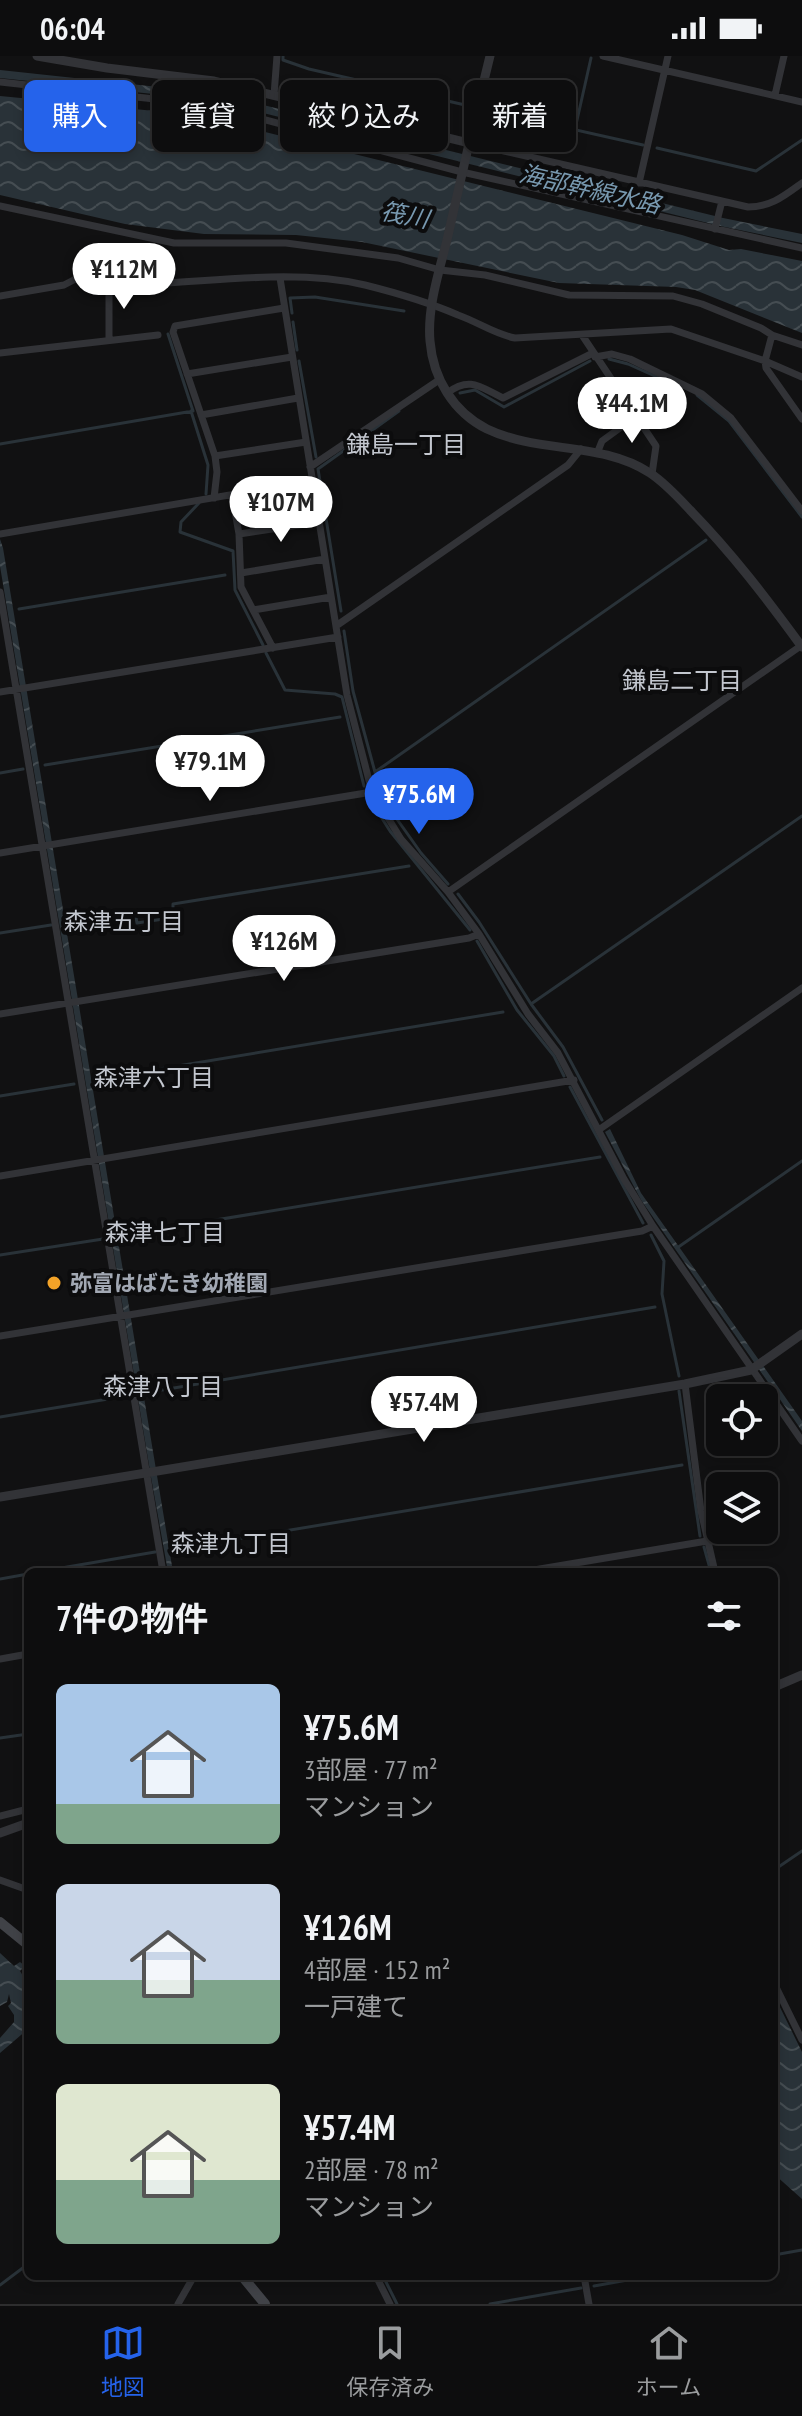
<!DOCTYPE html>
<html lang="ja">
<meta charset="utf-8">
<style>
:root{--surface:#0d0d0e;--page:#161617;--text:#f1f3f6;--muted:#9a9c9e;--line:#2d2d2e;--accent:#2563eb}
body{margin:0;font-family:"PT Sans Narrow","Noto Sans JP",sans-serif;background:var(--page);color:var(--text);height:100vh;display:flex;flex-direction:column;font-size:30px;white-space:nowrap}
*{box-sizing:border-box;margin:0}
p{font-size:26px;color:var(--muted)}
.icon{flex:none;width:44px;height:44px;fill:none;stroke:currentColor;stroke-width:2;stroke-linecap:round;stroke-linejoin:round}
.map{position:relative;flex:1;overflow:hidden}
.panel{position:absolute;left:24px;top:1512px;width:754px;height:712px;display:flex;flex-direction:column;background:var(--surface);border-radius:12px;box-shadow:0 4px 12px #0003,0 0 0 2px var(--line)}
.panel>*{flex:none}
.top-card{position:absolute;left:24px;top:24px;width:754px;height:72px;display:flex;gap:16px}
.fabs{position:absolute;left:706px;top:1328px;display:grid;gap:16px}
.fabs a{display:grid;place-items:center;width:72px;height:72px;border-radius:12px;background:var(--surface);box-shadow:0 4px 12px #0003,0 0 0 2px var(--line);font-size:40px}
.price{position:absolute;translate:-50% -68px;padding:0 18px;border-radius:28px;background:#fff;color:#222;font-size:26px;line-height:52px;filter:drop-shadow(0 2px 4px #0008)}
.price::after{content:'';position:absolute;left:50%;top:48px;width:24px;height:18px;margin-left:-12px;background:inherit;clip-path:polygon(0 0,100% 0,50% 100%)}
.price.active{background:var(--accent);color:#fff}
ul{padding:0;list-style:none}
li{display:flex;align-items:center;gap:24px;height:200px;padding:0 32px}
li span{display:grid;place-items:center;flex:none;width:224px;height:160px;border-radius:12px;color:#555}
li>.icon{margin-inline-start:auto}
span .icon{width:96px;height:96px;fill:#fffc;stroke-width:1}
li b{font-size:34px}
h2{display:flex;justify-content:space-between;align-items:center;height:96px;padding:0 32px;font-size:34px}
.tag{padding:0 28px;border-radius:12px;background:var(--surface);box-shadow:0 4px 12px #0003,0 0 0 2px var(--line);font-size:28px;line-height:72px}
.tag.active{background:var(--accent);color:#fff}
.status{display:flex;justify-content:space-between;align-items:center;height:56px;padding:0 40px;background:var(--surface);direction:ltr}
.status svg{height:22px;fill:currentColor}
.tabs{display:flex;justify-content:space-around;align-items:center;height:112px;border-top:2px solid var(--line);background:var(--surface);font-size:22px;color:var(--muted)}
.tabs a{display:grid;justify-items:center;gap:4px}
.tabs .active{color:var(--accent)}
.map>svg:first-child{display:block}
.water{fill:url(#water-waves)}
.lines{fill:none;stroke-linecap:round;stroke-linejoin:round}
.stream{stroke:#293238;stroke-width:3}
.minor{stroke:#323337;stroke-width:7}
.tertiary{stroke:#323337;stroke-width:9}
.secondary{stroke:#404247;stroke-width:10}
.poi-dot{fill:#f3a328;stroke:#0c0c0d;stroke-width:3}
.labels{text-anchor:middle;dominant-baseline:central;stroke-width:8;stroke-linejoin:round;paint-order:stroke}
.poi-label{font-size:22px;font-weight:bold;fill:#a2a8b3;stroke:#0c0c0d;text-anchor:start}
.water-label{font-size:24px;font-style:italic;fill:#7899b0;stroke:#0c0c0d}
.neighbourhood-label{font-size:24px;fill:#c3c7cf;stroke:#0c0c0d}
</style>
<div class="status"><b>06:04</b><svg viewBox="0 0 49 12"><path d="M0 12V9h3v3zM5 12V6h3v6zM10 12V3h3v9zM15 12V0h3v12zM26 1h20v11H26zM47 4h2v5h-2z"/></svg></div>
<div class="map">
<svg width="802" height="2248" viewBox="0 0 802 2248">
<defs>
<pattern id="water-waves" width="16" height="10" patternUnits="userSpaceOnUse" patternTransform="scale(2)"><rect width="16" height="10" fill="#293238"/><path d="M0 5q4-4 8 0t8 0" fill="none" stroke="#454d52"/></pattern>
</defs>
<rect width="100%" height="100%" fill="#111112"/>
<!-- water -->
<path class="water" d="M0,14L214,37L723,162L802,178V187L720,170L211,44L0,22Z
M0,40L196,59L682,179L729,194L741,193L802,205V277L695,234L676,231L559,227L362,186L296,179L204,178L125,168L0,139Z
M0,483L3,492L173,1516H168L151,1421L0,510Z
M610,1073L641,1137L802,1365V1375L641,1144L605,1076Z
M0,1897L14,1910L20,1906L25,1910L20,1915C28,1925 28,1959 28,1973L0,1997V1982L14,1966V1959L8,1950L11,1947L9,1938L7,1946L0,1950Z
M774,1939L802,1996V2143L774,2118Z"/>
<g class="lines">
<!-- stream -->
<path class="stream" d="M283,0V4L309,13L465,49
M491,55L643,89
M575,73L591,2
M657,92L756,115L802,84
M292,257L290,242L315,241L404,255
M293,266L297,294
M609,303L628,308L679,331
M299,305L316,401
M460,337L475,334L504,351L590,305
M697,339L729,365L802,461
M191,355L208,409L206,438
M0,388L193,355L168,278
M199,447L181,466L180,476L233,495L235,534L263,589
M19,553L225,519
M341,555L318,413L399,355
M344,575L353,635L382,742L421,797L448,828
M266,597L285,634L335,638L342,641L364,730
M45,709L340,661
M375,716L706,484
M0,717L23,713
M369,742L390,775L470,874
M458,838L479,866L531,948L563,991L602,1064
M72,866L135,856L137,867L170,862L173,860V848L409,810
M0,877L51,869
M477,885L517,954L554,1000L564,1020
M531,948L802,760
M99,1023L503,956
M570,1031L643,1167
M0,1040L74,1028
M124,1179L600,1101
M651,1179L664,1205L662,1238L679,1320
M677,1192L802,1105
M0,1199L103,1183
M679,1335L700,1480
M150,1336L655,1251
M0,1361L126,1340
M704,1491L711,1516
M176,1493L682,1409
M38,1516L155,1496
M0,1523L28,1518
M0,1682L28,1678
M774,1814L802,1795
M774,2199L802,2194
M383,2220L397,2248
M0,2229L28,2208
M594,2230L650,2220
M490,2248L581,2232"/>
<!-- minor -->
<path class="minor" d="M603,0L802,46
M0,26L209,49L462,116L802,192
M274,39L277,0
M775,39L784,0
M469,87L748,151C771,151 784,140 802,127
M639,127L668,0
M0,150L174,187H286L398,202L440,214L485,219L569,239L673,240L702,248L761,272L772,279L802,289
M715,173L722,145
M280,222L347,639L372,736L401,783L448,836L479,878L528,958L558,997L624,1123L653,1170L802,1385
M0,240L64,229L87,217L129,227L150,228C220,225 296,213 365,229C397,237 428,246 458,259C478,266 494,278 515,282L671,273L765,305L802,321
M582,279L656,390L652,418
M772,279L765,305L766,312L802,363
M109,284V233L113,222
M0,297L158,279
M595,301L612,298L630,303L702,338L731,362L802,455
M187,318L292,301
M447,337C470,320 480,331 503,342L593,297
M201,359L298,342
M598,395L602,385L635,361
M215,400L306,386
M310,411L439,324
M232,439L239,478L241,531L273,592
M214,442L217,416L215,400L173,276L175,270L284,252
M0,478L312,425
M239,478L319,466
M241,517L325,503
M0,536L163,1516
M253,554L331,541
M336,570L568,409L581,393
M0,636L338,581
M0,797L372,736
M448,836L802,589
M0,958L469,882L479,878
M600,1073L802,932
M0,1120L574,1024
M0,1280L642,1175L653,1170
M685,1328L701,1455L715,1516
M522,1516L707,1485
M0,1603L28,1598
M0,1760L28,1753
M0,1824L28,1834
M774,1927L802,1984
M376,2220L390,2248
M584,2220L589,2248
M178,2248L194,2220"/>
<!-- tertiary -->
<path class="tertiary" d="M37,0L107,12L214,25L469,87
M490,0C475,61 461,122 447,184C439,216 427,252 430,285C433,322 453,356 487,373C539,398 600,385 650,417C665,427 678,441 690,454C732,497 767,543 802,591
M0,1441L685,1328L751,1314L802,1278
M774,1631L802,1619
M0,1777L28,1767"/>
<!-- secondary -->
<path class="secondary" d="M0,1866L28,1889
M242,2220L265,2248"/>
</g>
<!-- markers -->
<circle class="poi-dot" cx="54" cy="1227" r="8"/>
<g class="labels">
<!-- poi labels -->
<g class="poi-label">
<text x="70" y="1227">弥富はばたき幼稚園</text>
</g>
<!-- water labels -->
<g class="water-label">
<text transform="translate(590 133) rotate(13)">海部幹線水路</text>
<text transform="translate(405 159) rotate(11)">筏川</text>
</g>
<!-- neighbourhood labels -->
<g class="neighbourhood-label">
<text x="406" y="388">鎌島一丁目</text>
<text x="682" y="624">鎌島二丁目</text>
<text x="124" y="865">森津五丁目</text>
<text x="154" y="1021">森津六丁目</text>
<text x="165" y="1176">森津七丁目</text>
<text x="163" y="1330">森津八丁目</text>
<text x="231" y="1487">森津九丁目</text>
</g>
</g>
</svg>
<div class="fabs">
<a><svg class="icon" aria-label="locate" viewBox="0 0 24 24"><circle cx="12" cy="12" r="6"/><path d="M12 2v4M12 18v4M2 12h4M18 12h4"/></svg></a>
<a><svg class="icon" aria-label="layers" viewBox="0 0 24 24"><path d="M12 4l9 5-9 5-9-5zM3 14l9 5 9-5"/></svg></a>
</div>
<b class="price" style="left:124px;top:255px">¥112M</b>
<b class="price" style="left:632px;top:389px">¥44.1M</b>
<b class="price" style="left:281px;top:488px">¥107M</b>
<b class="price" style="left:210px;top:747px">¥79.1M</b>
<b class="price active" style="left:419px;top:780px">¥75.6M</b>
<b class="price" style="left:284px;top:927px">¥126M</b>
<b class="price" style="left:424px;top:1388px">¥57.4M</b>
<div class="top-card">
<a class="tag active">購入</a>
<a class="tag">賃貸</a>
<a class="tag">絞り込み</a>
<a class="tag">新着</a>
</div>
<section class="panel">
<h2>7件の物件<svg class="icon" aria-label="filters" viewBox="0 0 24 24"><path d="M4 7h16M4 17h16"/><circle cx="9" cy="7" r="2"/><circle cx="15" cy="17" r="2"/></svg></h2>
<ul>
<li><span style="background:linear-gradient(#a9c7e8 75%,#7fa58c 0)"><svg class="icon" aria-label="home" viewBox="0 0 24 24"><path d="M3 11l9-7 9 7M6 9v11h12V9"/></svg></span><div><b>¥75.6M</b><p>3部屋 · 77 m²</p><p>マンション</p></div></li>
<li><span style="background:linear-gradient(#c9d6e8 60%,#7fa58c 0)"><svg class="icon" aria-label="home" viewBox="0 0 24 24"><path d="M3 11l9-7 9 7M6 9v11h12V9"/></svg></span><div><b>¥126M</b><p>4部屋 · 152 m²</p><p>一戸建て</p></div></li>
<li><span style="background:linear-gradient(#dfe7d0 60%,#7fa58c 0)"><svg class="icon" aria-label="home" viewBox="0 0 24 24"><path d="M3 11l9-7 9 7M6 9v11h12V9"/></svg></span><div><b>¥57.4M</b><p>2部屋 · 78 m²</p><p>マンション</p></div></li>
</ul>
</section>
</div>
<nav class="tabs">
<a class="active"><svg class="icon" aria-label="map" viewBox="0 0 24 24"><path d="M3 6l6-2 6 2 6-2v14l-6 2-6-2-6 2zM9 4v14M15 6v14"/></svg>地図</a>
<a><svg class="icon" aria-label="saved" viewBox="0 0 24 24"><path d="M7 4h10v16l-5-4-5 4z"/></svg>保存済み</a>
<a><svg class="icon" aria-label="home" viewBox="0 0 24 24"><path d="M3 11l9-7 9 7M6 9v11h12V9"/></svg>ホーム</a>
</nav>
